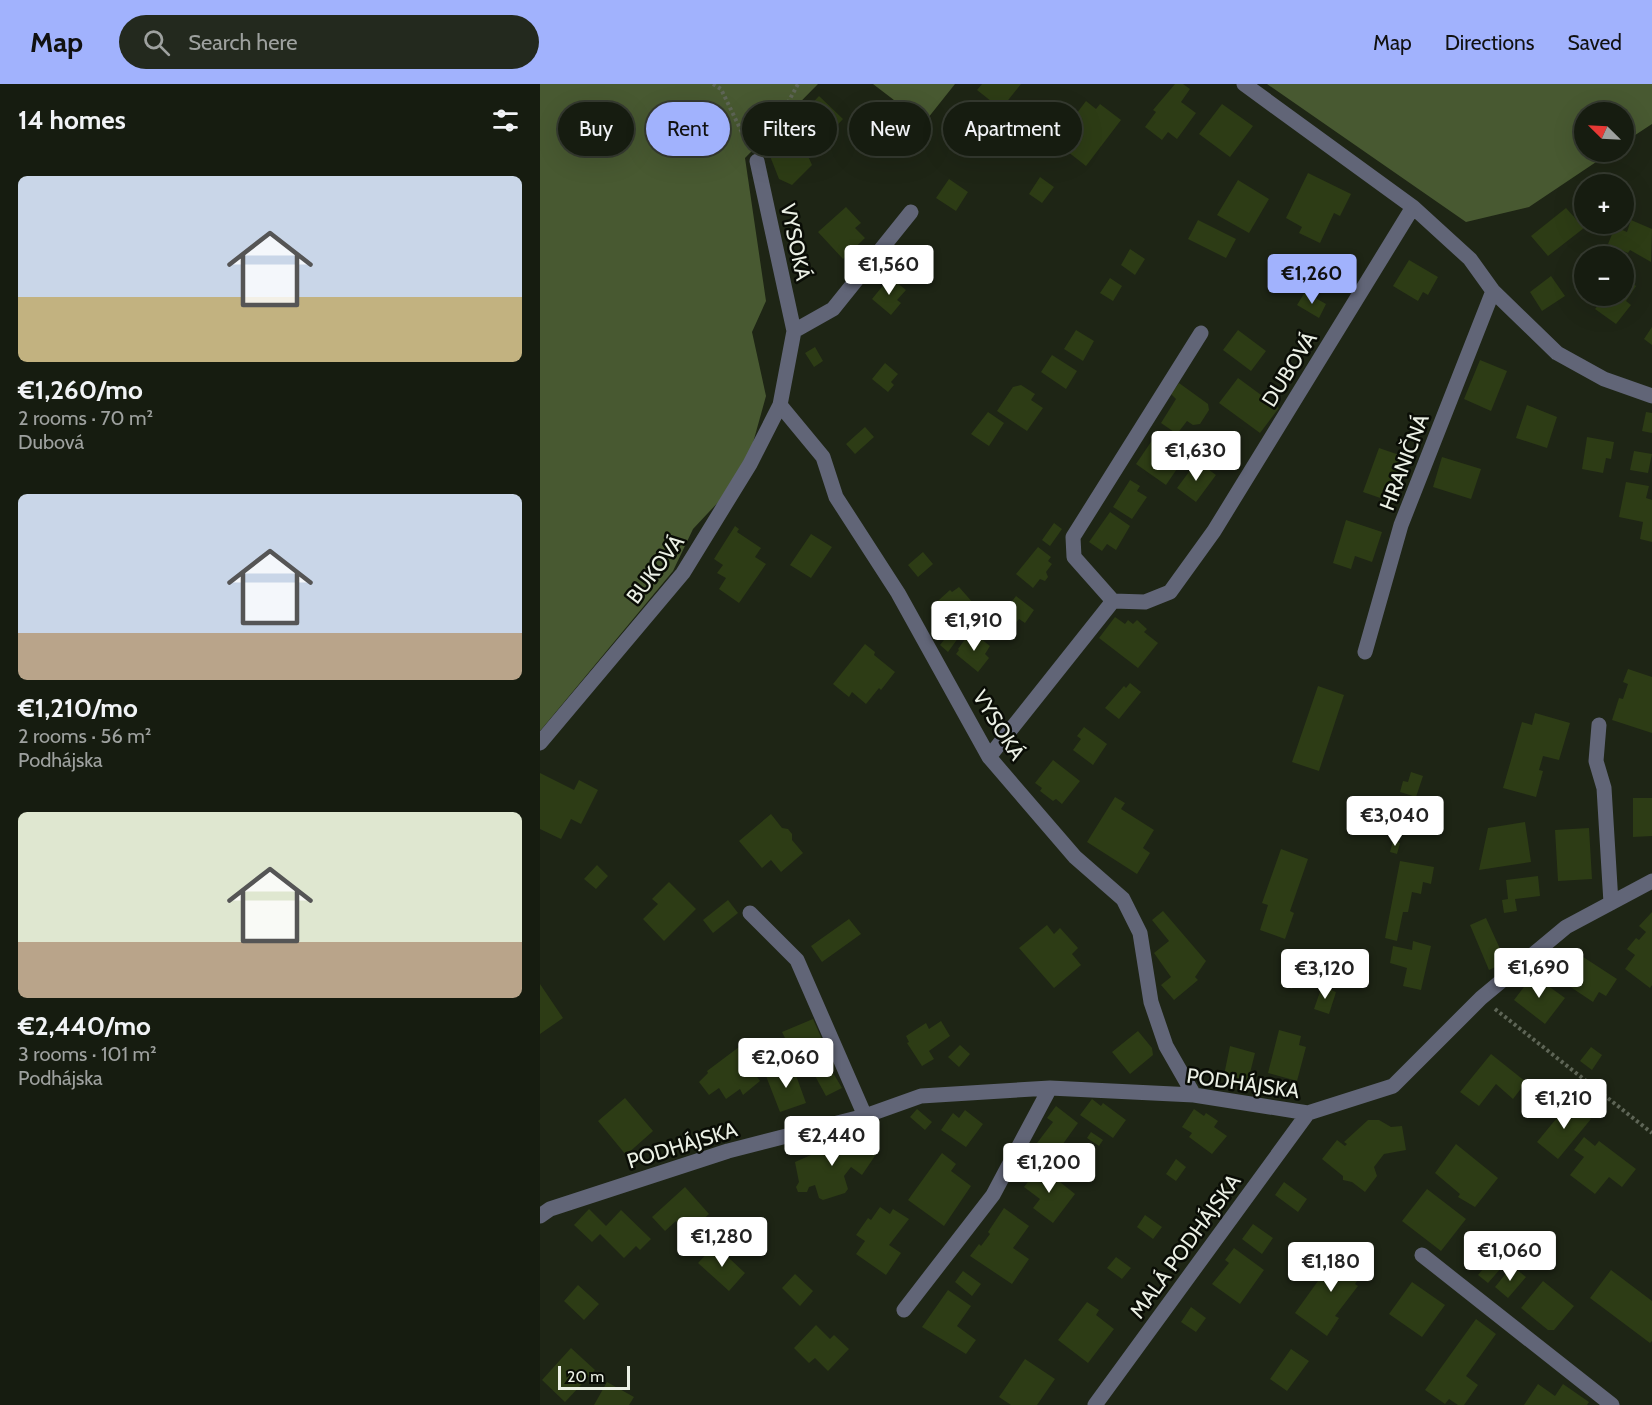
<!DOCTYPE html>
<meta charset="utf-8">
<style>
:root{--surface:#161c10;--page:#23291e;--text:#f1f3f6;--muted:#9ea19f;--line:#353a30;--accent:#a1b2fd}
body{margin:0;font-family:Cabin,sans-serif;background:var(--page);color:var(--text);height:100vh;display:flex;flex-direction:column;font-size:22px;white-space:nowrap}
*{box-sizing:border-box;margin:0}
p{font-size:20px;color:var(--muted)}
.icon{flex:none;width:33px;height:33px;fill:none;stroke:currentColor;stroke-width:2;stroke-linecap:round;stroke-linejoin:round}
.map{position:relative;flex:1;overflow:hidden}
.details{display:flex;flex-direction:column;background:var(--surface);width:540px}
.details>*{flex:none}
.top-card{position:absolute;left:18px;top:18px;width:570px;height:54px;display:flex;gap:12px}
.needle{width:39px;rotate:294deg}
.fabs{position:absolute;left:1034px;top:18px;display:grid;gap:12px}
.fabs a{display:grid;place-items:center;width:60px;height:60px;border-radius:50%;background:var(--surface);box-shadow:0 6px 24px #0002,0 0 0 2px var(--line);font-size:30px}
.scale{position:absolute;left:18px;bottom:15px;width:72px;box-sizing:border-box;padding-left:6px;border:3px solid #ebf0e5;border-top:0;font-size:16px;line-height:21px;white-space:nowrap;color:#ebf0e5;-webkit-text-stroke:4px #0a0d06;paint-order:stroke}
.price{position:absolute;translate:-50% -51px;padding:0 14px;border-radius:6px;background:#fff;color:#222;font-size:20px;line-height:39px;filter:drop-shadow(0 2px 3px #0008)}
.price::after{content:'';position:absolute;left:50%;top:36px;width:18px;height:14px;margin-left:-9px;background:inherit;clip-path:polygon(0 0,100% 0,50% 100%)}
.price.current{background:var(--accent);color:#111}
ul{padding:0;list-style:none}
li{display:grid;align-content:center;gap:12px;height:318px;padding:0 18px}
li span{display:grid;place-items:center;height:186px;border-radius:9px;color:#555}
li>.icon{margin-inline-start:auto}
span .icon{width:108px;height:108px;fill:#fffc;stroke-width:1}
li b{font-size:26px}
h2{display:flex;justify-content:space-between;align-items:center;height:72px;padding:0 18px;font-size:26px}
.chip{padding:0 21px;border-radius:27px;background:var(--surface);box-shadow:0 6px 24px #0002,0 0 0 2px var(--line);font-size:21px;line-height:54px}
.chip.current{background:var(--accent);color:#111}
header{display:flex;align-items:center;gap:36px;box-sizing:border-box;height:84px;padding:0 30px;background:var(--accent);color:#111}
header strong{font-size:28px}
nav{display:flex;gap:33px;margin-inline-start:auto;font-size:21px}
.search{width:420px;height:54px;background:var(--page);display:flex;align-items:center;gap:15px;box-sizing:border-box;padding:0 21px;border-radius:33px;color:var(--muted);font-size:22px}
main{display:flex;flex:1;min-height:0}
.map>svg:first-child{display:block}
.forest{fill:#485931}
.building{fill:#2d3c15}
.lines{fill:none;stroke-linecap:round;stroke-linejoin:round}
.path{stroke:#5e6556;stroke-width:4;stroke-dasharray:3 3;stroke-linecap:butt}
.minor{stroke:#616577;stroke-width:15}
.labels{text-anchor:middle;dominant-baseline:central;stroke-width:5;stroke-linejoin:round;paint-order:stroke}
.street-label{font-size:21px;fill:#ebf0e5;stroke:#0a0d06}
</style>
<header>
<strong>Map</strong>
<div class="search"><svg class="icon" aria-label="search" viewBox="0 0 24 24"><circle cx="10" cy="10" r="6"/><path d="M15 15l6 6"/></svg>Search here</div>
<nav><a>Map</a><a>Directions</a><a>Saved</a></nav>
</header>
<main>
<section class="details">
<h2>14 homes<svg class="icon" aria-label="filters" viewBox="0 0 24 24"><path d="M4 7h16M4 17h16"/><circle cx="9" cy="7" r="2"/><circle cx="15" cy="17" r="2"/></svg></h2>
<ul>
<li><span style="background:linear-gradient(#c9d6e8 65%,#c2b280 0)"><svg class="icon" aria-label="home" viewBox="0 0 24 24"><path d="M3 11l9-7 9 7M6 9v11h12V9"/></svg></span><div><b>€1,260/mo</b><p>2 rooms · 70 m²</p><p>Dubová</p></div></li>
<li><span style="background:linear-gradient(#c9d6e8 75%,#b9a48a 0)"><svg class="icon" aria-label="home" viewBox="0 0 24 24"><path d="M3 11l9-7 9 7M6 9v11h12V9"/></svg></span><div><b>€1,210/mo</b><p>2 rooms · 56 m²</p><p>Podhájska</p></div></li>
<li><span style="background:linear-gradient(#dfe7d0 70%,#b9a48a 0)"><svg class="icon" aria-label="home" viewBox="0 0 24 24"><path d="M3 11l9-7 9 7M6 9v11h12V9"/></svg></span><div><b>€2,440/mo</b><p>3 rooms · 101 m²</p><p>Podhájska</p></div></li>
</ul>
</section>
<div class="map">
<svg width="1112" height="1321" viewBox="0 0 1112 1321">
<rect width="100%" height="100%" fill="#1e2515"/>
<!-- forest -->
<path class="forest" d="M0,0H278L205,74L226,217L212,248L226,312L211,366L183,413L153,445L133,487L0,647Z
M333,0H415L384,39Z
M727,0H1112V40L1083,59V28H1044V68H1071L989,123L926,138Z"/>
<!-- building -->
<path class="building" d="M442,0H481L461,25L437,6Z
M635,0H643L650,5L641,18L656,29L637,55L628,48L622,56L605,43L616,28L613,26Z
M279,12L303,35L268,72L272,81L252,101L239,95L228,67Z
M546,17L556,25L560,20L581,36L546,82L523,64L529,57L521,50Z
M682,20L713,42L690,73L659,50Z
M768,89L811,110L800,132L794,129L780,159L759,149L762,143L746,134Z
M500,93L514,103L502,119L489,110Z
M409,95L428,108L416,127L396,114Z
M698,96L729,115L709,149L677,131Z
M306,123L321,139L315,144L325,154L303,175L278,148Z
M1026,124L1044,144L1008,172L991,152Z
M658,136L696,155L686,174L648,155Z
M1091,136L1112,145L1111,178L1090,166L1088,169L1068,160L1075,143L1087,148Z
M590,165L605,175L595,191L581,181Z
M869,176L898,193L888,211L883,208L878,217L853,202Z
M1011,192L1025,212L1002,227L990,208Z
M1083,192L1096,202L1086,217L1091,221L1076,240L1055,225L1066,212H1083Z
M350,193L366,206L357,216L361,219L351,231L332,215Z
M570,194L582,202L573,217L560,209Z
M765,208L786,220L779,234L757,221Z
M1112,243V261L1104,255Z
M536,246L554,257L543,277L524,265Z
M698,246L726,267L711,287L683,266Z
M275,263L283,277L274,283L265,269Z
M512,271L537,287L526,305L501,288Z
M940,276L967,287L951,327L924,315Z
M345,279L358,290L351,298L354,301L348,308L332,295Z
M698,294L739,324L720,349L679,319Z
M639,299L668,320L669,326L660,340L653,341L647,337L637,350L621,339L636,315L631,310Z
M481,301L495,310L491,316L503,324L487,347L457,327L473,303Z
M987,321L1017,333L1007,364L976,354Z
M448,328L464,339L449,362L431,350Z
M1106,328L1112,329V349L1102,347Z
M325,343L334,353L315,370L306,360Z
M1047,353L1074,358L1071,375L1066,374L1063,389L1042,385Z
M613,355L643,376L626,401L596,380Z
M839,364L865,373L849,417L823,408Z
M1094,367L1112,370L1108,389L1090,386Z
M902,373L941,385L931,415L893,403Z
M657,377L676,391L656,418L637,404Z
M590,396L600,402L597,407L607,413L592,435L573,423Z
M1086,398L1109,402L1106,414L1112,416V458L1100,455L1103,438L1079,433Z
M570,428L590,442L576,466L567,460L562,467L549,458Z
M806,436L842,448L832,478L815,472L811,485L793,479Z
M514,439L522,445L510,462L502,456Z
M195,442L199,445L197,448L221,464L215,473L226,480L199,519L179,505L186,494L177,489L183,481L174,475Z
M271,450L292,463L271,494L250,481Z
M498,463L511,473L508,477L512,480L506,488L508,493L505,497L500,495L493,504L476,490Z
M383,468L393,480L378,493L368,481Z
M419,503L434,520L408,545L390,524L410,506L412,508Z
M476,512L494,526L485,539L479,535L474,541L461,532Z
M575,533L585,540L588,536L593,540L597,536L607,545L604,548L618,559L598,584L559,554Z
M414,543L421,550L408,568L400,561Z
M431,547L450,562L445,570L449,574L438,588L416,570L419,566L418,565Z
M325,560L335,568L334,571L355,588L341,606L339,604L326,620L312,608L309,613L293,600Z
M1088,585L1112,593V649L1072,636L1079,614L1083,615L1088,600L1083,598Z
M590,599L601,608L579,635L565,624L584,602L586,604Z
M778,602L804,611L779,687L752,678Z
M995,629L1030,639L1019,676L1003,672L999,686L1003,687L996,713L963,704L982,638L992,641Z
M544,643L567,660L553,681L533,666L541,655L537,652Z
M513,676L540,697L522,720L516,715L513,717L500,707L502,704L495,699Z
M871,688L883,692L876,713L860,708L863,697L868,698Z
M0,689L34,706L39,696L58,706L41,740L31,735L21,755L0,745Z
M575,713L585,719L581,725L614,746L603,764L610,769L597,790L547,758Z
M1093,714H1112V752L1093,753Z
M231,730L242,744L248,745L252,750V756L263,769L241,788L231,776L222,784L199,757Z
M985,738L991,778L939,786L948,744Z
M1049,744L1052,795L1018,797L1015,746Z
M853,757L860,759L857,770L850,768Z
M741,765L768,775L750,827L754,829L745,855L720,846L728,821L722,819Z
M860,777L894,783L891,800L883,798L881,810L872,808L868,828H863L857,857L845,854Z
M57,781L68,792L56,805L44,795Z
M998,792L1000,812L975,815L977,827L964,829L962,816L968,815L966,796Z
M129,798L156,825L124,857L103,835L118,820L112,815Z
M188,816L198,829L173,849L163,836Z
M623,827L666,877L655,893L658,896L634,916L621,901L631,893L614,869L629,857L612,836Z
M1112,828V901L1110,904L1085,885L1095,871L1087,865L1096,854L1099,856L1106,848L1099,842Z
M946,834L966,878L949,886L930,841Z
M309,835L321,850L282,878L271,862Z
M507,841L514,850L520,844L538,864L532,870L541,881L514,904L479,864Z
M873,857L891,862L881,906L863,902L867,884L850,879L853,862L872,866Z
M1037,869L1077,895L1066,912L1059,908L1053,918L1020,896Z
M817,880L827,883L822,898L812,895Z
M746,887L758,893L752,905L741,900Z
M993,891L1025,914L1005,940L974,916Z
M0,900L23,934L0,950Z
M782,902L796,908L789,930L774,925Z
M273,935L289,971L263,982L256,966L252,968L242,948Z
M401,937L410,952L389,967L394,975L382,982L367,959L369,958L366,952L386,939L389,945Z
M739,946L761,952L759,961L766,963L757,997L728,989Z
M598,947L612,964L613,971L590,990L572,968Z
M420,961L430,970L419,983L408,973Z
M690,962L715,969L708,997L684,991Z
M199,963L215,985L213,987L220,997L203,1011L200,1005L186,1015L179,1004L169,1011L159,998L168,989L167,987Z
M1051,963L1062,971L1052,986L1040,977Z
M951,970L986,998L973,1015L956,1000L939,1022L920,1008Z
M289,982L302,1004L286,1012L274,990Z
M253,983L266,1019L240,1028L226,992Z
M85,1014L113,1047L86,1071L58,1037Z
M552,1015L561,1022L563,1019L586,1036L573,1054L540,1031Z
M1030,1018L1051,1035L1018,1075L997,1058Z
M516,1022L538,1039L515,1071L497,1059L513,1038L507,1034Z
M377,1025L392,1038L385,1046L370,1033Z
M654,1025L664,1032L666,1029L678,1037L674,1043L687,1052L672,1070L649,1053L652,1049L642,1043Z
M425,1026L443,1040L426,1063L401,1046L413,1029L419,1034Z
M828,1036H839L851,1043L862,1042L866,1066L844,1070L834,1083L837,1092L825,1108L812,1098L803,1096V1092L782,1075L797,1056L805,1062L807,1060L804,1058Z
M551,1048L563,1056L559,1062L547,1054Z
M1044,1053L1055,1062L1059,1057L1096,1085L1082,1103L1069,1093L1055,1110L1030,1091L1044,1073L1034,1066Z
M301,1055L319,1068L328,1056L339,1066L322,1091L311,1083L304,1092L308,1105L305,1109L283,1116L279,1114L275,1101L269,1103L267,1108H258L256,1103L259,1098L255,1078L271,1071L269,1065L292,1058L297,1062Z
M916,1060L958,1094L935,1123L918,1113L920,1110L895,1089Z
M402,1069L416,1080L411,1087L431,1102L404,1142L368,1116Z
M636,1075L646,1083L636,1097L626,1090Z
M500,1082L535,1110L513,1139L493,1124L500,1115L484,1103Z
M744,1098L767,1115L758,1128L735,1111Z
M145,1103L169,1130L147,1150L136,1137L125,1147L112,1133Z
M887,1105L926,1135L901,1167L862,1137Z
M340,1123L350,1130L353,1125L369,1135L349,1161L361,1169L346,1191L316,1170L325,1157L316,1151L328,1134L331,1136Z
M464,1124L489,1142L473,1164L489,1175L472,1200L430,1172L439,1160L441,1162L450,1150L448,1148Z
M49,1125L66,1142L81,1126L111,1155L100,1166L96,1162L84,1174L60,1150L52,1158L34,1141Z
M605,1131L622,1143L613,1155L597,1143Z
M713,1140L733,1154L722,1170L702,1155Z
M175,1161L205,1189L189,1207L158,1179Z
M694,1164L724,1186L700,1220L672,1200L689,1179L685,1176Z
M801,1165L826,1184L815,1200L818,1202L795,1232L799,1234L787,1252L755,1229Z
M958,1167L968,1176L948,1199L938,1191Z
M576,1173L591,1184L582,1195L567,1184Z
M972,1182L986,1193L968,1214L955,1203Z
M1071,1186L1112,1217V1257L1110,1259L1050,1214Z
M423,1187L441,1200L432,1212L415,1198Z
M255,1190L273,1207L260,1222L242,1204Z
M1003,1197L1034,1222L1014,1246H1008L981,1224Z
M872,1198L905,1221L882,1253L849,1230Z
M38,1201L59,1220L44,1236L24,1217Z
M408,1206L431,1222L417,1242L436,1256L426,1270L382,1243Z
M547,1218L559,1226L556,1231L574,1245L548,1279L518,1256Z
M651,1223L666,1234L656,1248L641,1238Z
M936,1235L956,1250L926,1292L938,1301L924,1321H918L909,1315L905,1320L885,1306Z
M276,1241L290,1255L294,1251L309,1265L288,1287L275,1274L269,1279L254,1264Z
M31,1264L55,1286L25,1318L2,1296Z
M751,1265L769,1277L747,1307L730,1295Z
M485,1275L515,1295L497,1321H471L459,1313Z
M67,1298L94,1313L89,1321H54Z
M998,1300L1015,1312L1023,1300L1049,1318L1047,1321H984Z"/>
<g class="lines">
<!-- path -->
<path class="path" d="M173,0L181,5L208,61
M225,61L258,0
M955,925L1112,1049"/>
<!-- minor -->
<path class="minor" d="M704,0L873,123L930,175L953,207L1017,269L1064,295L1112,312
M254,247L293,225L371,128
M240,321L283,373L296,413L358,509L449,673L535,773L583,815L600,849L611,918L626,962L654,1011
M573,517L534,473L533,453L661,249
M825,568L861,441L953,207
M1059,641L1056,677L1064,704L1071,819
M0,659L143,489L210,380L240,321L254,247L217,77
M449,673L573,517L605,518L630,508L674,447L873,123
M210,829L257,876L325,1032
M0,1132L10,1125L188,1067L325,1032L381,1012L510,1004L654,1011L768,1029L853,1002L941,914L1026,843L1112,797
M882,1171L1072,1321
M364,1226L453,1111L510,1004
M555,1321L768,1029"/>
</g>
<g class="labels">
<!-- street labels -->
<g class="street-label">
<text transform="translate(256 158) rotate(78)">VYSOKÁ</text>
<text transform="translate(749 285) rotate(-58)">DUBOVÁ</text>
<text transform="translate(864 378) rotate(-69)">HRANIČNÁ</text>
<text transform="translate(115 485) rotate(-53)">BUKOVÁ</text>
<text transform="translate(459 641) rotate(58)">VYSOKÁ</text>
<text transform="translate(703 999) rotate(8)">PODHÁJSKA</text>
<text transform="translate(142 1061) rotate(-17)">PODHÁJSKA</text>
<text transform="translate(645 1162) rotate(-54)">MALÁ PODHÁJSKA</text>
</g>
</g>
</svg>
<div class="fabs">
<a><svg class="needle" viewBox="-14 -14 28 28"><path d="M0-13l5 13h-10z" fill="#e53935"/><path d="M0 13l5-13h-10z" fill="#9ea19f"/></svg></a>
<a>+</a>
<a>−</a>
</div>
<div class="scale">20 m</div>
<b class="price" style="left:349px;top:212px">€1,560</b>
<b class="price current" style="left:772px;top:221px">€1,260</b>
<b class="price" style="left:656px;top:398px">€1,630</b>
<b class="price" style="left:434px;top:568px">€1,910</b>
<b class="price" style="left:855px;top:763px">€3,040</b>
<b class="price" style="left:999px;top:915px">€1,690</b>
<b class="price" style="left:785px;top:916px">€3,120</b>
<b class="price" style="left:246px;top:1005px">€2,060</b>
<b class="price" style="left:1024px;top:1046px">€1,210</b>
<b class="price" style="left:292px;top:1083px">€2,440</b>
<b class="price" style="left:509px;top:1110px">€1,200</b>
<b class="price" style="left:182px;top:1184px">€1,280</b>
<b class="price" style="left:970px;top:1198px">€1,060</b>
<b class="price" style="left:791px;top:1209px">€1,180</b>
<div class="top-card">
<a class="chip">Buy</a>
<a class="chip current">Rent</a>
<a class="chip">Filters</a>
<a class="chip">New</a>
<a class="chip">Apartment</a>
</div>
</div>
</main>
